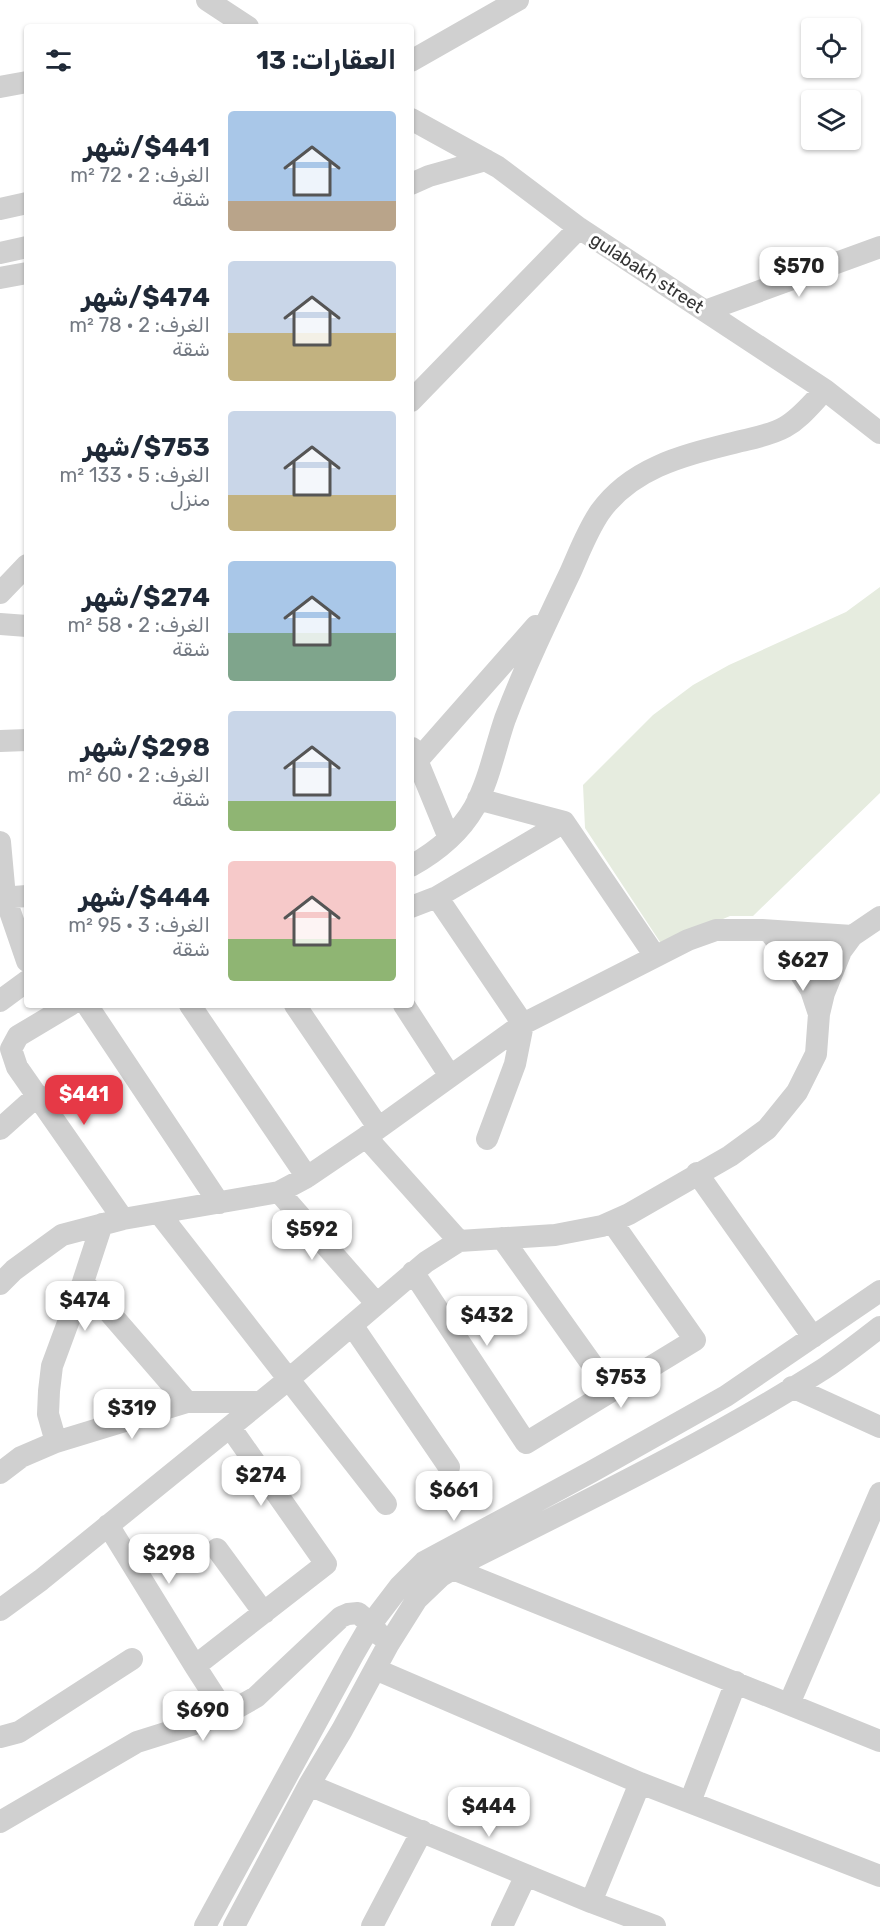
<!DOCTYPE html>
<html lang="ar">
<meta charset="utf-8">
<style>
:root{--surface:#fff;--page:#f6f6f7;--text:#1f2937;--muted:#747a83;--accent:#e63946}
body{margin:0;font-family:Rubik,Cairo,sans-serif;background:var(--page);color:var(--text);direction:rtl;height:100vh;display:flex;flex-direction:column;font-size:22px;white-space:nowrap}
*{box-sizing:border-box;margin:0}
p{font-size:20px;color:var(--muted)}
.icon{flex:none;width:33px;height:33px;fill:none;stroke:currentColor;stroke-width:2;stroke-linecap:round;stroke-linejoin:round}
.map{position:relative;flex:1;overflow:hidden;direction:ltr}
.panel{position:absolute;left:24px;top:24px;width:390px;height:984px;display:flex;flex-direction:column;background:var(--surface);border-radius:6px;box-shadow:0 2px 4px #0004;direction:rtl}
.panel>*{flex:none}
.controls{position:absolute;left:801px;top:18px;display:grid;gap:12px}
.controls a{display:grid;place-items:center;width:60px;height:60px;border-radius:6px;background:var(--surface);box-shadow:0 2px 4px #0004;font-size:30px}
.price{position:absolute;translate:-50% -51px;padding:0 14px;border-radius:12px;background:#fff;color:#222;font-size:20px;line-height:39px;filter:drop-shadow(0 2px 3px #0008)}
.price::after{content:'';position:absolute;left:50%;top:36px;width:18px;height:14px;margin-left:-9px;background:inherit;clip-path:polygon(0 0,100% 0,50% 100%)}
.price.selected{background:var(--accent);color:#fff}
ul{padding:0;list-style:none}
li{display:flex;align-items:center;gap:18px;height:150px;padding:0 18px}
li span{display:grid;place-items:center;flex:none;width:168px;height:120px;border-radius:6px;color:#555}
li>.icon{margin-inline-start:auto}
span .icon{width:72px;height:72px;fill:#fffc;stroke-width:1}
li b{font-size:26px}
h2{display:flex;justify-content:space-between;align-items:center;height:72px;padding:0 18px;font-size:26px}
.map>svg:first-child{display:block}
.green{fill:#e6ecdf}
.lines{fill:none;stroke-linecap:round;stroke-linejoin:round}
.minor{stroke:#d0d0d0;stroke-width:22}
.labels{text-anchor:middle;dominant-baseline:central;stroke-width:6;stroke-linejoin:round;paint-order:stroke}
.street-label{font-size:18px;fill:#333;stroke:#fff}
</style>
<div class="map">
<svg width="880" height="1926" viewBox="0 0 880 1926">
<rect width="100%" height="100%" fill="#fff"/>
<!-- green -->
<path class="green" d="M880,587V793L753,916H730L662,945L585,828L583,785L653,715L693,685L729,665L846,612Z"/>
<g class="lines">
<!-- minor -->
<path class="minor" d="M207,0L248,27
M411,61L518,0
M0,87L27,82
M411,119L498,167L579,228L825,390L880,433
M411,184L429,176L486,160
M0,209L27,203
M0,253L27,247
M0,278L27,273
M705,311L880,247
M411,401L579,228
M0,593L27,565
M0,624L27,626
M0,741L27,740
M412,748L449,838
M417,761L536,626
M478,799L564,822L655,956
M0,842L5,897L27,961
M411,866C436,852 459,834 474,808C489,781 495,748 505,719C524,669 547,621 570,573C579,553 587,531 600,512C633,466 686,455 737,442C753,438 771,435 785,427C801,418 812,403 825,390
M437,897L523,1024L515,1064L487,1139
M0,898L27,896
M411,907L437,897L564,822
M769,931L793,962L811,990L819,1014
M0,1001L27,981
M70,1005L18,1036L11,1049L17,1067L123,1219
M87,1005L219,1203
M190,1005L307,1177
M295,1005L378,1127
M404,1005L450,1076
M0,1129L38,1095
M366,1137L459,1241
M697,1173L813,1337
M279,1192L376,1303
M159,1213L386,1504
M502,1238L611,1391
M413,1272L526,1443L695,1340L612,1222
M83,1282L187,1402
M0,1284L14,1270L62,1235L123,1219L279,1192L307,1177L366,1137L523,1024L688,940L716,930H762L852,936L880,917
M352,1325L449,1467
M792,1387L880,1427
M56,1442L48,1414L49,1391L52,1366L83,1282L102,1224
M0,1473L21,1457L56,1442L187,1402H260
M108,1525L195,1666
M217,1549L264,1613
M453,1569L880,1741
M0,1610L41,1580L289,1379L426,1262L459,1241L555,1235L602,1226L629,1214L730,1156L767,1129L797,1092L816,1054L819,1014L824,993L841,951L852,936
M375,1669L640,1783L880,1876
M789,1704L880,1493
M226,1714L195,1666L326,1564L230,1427
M0,1737L19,1732L132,1659
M309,1785L591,1902L655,1926
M690,1802L736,1682
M0,1822L137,1742L226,1714L256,1697L341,1617L348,1614L358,1613L371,1624L380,1635
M591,1902L640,1783
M205,1926L353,1655L371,1624L400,1586L424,1562L591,1472L726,1396L880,1291
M234,1926L309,1785L342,1730L388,1645L417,1599L441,1576L461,1564C584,1502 709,1442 825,1368C844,1355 862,1341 880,1327
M372,1926L422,1831
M502,1926L526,1875"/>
</g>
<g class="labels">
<!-- street labels -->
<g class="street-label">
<text transform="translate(647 273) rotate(33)">gulabakh street</text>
</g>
</g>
</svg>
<div class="controls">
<a><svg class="icon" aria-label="locate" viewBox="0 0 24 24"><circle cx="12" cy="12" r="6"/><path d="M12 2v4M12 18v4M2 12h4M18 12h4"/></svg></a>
<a><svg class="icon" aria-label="layers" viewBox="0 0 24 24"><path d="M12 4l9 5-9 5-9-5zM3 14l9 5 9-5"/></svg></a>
</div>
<b class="price" style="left:799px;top:298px">$570</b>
<b class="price" style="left:803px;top:992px">$627</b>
<b class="price selected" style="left:84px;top:1126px">$441</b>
<b class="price" style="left:312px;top:1261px">$592</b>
<b class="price" style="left:85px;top:1332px">$474</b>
<b class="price" style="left:487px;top:1347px">$432</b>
<b class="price" style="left:621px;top:1409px">$753</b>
<b class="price" style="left:132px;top:1440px">$319</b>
<b class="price" style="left:261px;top:1507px">$274</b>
<b class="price" style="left:454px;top:1522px">$661</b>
<b class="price" style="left:169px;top:1585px">$298</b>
<b class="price" style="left:203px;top:1742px">$690</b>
<b class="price" style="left:489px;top:1838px">$444</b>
<section class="panel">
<h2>العقارات: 13<svg class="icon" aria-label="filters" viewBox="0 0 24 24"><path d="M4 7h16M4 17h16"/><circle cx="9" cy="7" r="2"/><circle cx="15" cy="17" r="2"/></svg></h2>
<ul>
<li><span style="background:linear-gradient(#a9c7e8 75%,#b9a48a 0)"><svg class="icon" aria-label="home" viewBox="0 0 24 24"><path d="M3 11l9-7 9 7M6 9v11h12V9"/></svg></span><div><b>$441/شهر</b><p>الغرف: 2 · 72 m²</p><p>شقة</p></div></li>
<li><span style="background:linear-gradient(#c9d6e8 60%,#c2b280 0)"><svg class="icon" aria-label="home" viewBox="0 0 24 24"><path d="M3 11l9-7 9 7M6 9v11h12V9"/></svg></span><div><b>$474/شهر</b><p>الغرف: 2 · 78 m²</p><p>شقة</p></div></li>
<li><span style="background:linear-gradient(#c9d6e8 70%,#c2b280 0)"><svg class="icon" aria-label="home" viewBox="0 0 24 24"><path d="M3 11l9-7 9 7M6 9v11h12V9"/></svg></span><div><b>$753/شهر</b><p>الغرف: 5 · 133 m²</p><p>منزل</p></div></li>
<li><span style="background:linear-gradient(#a9c7e8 60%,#7fa58c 0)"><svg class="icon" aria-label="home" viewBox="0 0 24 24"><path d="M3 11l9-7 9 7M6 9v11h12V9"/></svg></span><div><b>$274/شهر</b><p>الغرف: 2 · 58 m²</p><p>شقة</p></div></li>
<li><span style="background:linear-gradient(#c9d6e8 75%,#8fb573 0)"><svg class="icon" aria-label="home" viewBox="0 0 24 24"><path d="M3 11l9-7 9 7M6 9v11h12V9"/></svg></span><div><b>$298/شهر</b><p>الغرف: 2 · 60 m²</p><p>شقة</p></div></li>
<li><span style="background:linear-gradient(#f6c9c9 65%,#8fb573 0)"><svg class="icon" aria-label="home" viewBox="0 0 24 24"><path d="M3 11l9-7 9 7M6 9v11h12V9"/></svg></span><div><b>$444/شهر</b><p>الغرف: 3 · 95 m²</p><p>شقة</p></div></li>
</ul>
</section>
</div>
